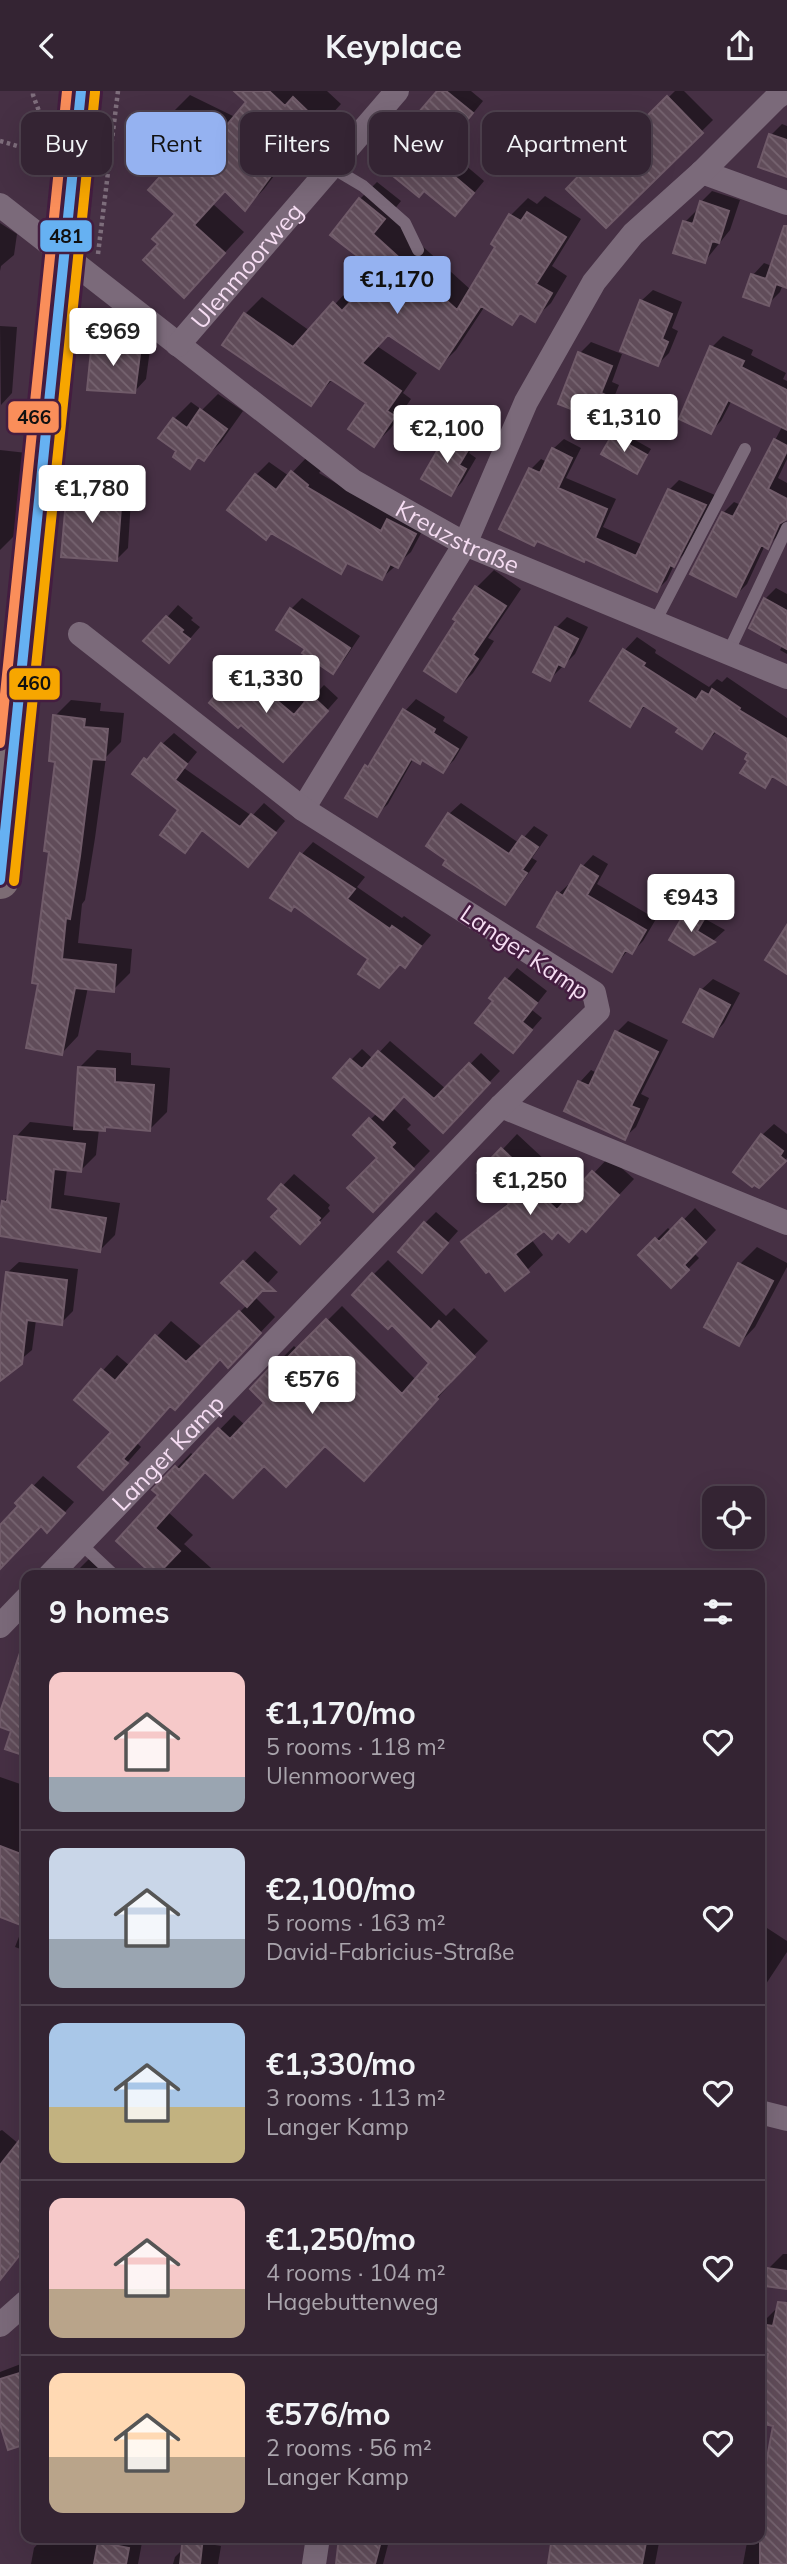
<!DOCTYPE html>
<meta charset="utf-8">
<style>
:root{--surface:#342433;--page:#3c2c3b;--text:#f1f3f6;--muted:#a9a4ac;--line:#4e414e;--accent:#95b2f1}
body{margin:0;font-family:Mulish,sans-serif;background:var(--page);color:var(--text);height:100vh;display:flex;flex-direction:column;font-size:26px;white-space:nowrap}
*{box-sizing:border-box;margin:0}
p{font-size:23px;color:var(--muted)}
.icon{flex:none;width:38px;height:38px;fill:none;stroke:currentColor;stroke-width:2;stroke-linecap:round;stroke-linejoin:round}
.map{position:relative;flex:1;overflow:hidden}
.drawer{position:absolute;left:21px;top:1479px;width:744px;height:973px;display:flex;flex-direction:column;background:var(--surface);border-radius:14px;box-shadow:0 7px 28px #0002,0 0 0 2px var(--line)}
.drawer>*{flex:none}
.guide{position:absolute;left:21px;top:21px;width:746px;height:63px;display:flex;gap:14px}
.tools{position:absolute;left:702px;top:1395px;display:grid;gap:14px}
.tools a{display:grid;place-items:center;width:63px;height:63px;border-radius:14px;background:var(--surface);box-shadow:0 7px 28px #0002,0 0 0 2px var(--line);font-size:35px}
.price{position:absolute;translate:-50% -60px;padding:0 16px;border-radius:7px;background:#fff;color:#222;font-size:23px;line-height:46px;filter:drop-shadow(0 2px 4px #0008)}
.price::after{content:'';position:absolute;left:50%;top:42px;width:21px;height:16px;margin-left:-10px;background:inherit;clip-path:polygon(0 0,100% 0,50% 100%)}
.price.active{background:var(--accent);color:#111}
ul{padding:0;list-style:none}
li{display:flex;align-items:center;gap:21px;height:175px;padding:0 28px}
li+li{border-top:2px solid var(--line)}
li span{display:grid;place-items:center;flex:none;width:196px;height:140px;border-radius:14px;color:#555}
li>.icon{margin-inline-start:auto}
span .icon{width:84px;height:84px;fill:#fffc;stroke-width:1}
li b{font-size:30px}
h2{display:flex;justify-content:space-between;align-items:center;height:84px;padding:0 28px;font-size:30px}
.pill{padding:0 24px;border-radius:14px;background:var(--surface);box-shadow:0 7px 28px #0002,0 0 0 2px var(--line);font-size:24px;line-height:63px}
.pill.active{background:var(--accent);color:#111}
header{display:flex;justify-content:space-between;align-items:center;height:91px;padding:0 28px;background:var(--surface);font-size:32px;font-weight:700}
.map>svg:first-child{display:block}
.shadow{fill:#0007}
.building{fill:url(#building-back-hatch);stroke:#705b69;stroke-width:2}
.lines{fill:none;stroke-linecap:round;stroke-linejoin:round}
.path{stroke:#7e6e7c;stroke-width:4.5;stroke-dasharray:3.5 3.5;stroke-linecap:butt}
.service{stroke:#7b6a7a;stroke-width:12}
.minor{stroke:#7b6a7a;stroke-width:24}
.primary{stroke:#7c6c74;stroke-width:38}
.bus-1-casing{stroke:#441d40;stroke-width:16}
.bus-2-casing{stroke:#441d40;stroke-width:16}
.bus-3-casing{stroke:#441d40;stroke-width:16}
.bus-1{stroke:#66b1f2;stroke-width:10}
.bus-2{stroke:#f7a600;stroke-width:10}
.bus-3{stroke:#fa8e5a;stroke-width:10}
.labels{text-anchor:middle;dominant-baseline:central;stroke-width:5;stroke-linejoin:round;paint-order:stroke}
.street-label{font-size:24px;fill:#f6ddf3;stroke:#441d40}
.line-badge{stroke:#441d40;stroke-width:2.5}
.pale-badge-label{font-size:19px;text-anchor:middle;font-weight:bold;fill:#111}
</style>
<header><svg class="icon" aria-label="back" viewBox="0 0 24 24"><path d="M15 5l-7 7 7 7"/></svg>Keyplace<svg class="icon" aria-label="share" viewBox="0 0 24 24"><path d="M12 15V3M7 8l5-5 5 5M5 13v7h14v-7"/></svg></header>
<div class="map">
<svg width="787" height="2473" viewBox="0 0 787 2473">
<defs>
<pattern id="building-back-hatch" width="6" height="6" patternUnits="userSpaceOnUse" patternTransform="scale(1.75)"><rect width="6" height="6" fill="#604c59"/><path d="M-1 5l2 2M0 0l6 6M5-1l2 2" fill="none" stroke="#776571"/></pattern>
</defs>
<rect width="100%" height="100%" fill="#463044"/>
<!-- shadow -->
<path class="shadow" d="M253,0H327L341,13L318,38L296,56L264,98L245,118L226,99L213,113L244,141L204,184L160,153L177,123L189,56L170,24L190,4L235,26L249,11Z
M439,0H471L483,10L445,57L484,90L466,112L424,98L426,24Z
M675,0H684L713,29L606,135L596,78Z
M782,33L787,35V84L771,44Z
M377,91L401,110L389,125L471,199L497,155L511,124L528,107L537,113L545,105L581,128L552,175L567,185L551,212L534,228L522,221L512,231L485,215L456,259L439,276L389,242L377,255L417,282L403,302L411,308L391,337L374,354L368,312L333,288L311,312L224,253L245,223L262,206L310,240L351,196L360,203L380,181L360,108Z
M712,100L740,109L730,139L705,170L685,131L696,120H698L701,111Z
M0,132L17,143L14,164L1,175L0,180Z
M787,136V195L783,193L780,201L768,213L753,184L764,172L772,175Z
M653,199L682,211L672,237L678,240L669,262L658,273L641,210Z
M0,235L17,236L12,302L1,314Z
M105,238L133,241L151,251L146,288L135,300L93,249Z
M723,245L753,259L751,264L786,282L783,288L787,290V368L778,387L787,392V427L778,445L767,455L765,454L747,493L736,504L723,422L734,411L741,414L783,334L732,309L721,330L710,341L712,256Z
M591,251L622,263L612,291L619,294L610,316L599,327L580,262Z
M218,303L243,320L221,351L204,368L200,365L190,376L179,360L174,328L191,311L202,319Z
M461,331L481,342L469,362L476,367L462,391L451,403L450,342Z
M619,340L651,358L637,381L613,345Z
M564,348L581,357L566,387L616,408L603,436L643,454L669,399L679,389L715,404L684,463L675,472L667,489L657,499L586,467L538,449L534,453L531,378L541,368L547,371L553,358Z
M0,359L27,362L19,440L0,459Z
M306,367L321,379L319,382L392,425L428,429L411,461L382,487L350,471L341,480L256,384L269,371L289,385Z
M80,387L132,392L128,457L116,469L68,399Z
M494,479L521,498L488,547L494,550L473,582L456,599L477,496Z
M776,497L787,503V563L780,559L783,554L765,508Z
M302,507L360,545L344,569L333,581L308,557L291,518Z
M178,514L193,527L191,529L200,536L180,559L146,550Z
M567,526L588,536L575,563L550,588L556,537Z
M637,546L656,559L655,562L709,596L717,588L722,591L727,586L787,627V684L775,685L764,695L750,669L751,661L717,640L702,656L681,636L646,614L629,633L624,560Z
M251,567L306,613L324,594L338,607L294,657L241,632L212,612Z
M416,608L445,626L443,630L468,646L454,669L443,680L422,668L414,667L388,713L376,724L366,676L377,664L405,620Z
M71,609L101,612L100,620L124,622L121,651L106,666L95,747L85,809L82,813L78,852L132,858L130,882L113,899L88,896L78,945L62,962L40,891L57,669L55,625Z
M174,642L197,661L184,677L252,725L264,712L285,730L248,774L204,738L185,760L180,719L134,682L146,668Z
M461,712L519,752L534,735L548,744L532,767L537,770L516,800L505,811L449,723Z
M313,751L365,786L357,796L402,827L404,825L431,844L405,875L401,871L371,868L295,814L273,807L302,763Z
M593,764L608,773L597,793L656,828L643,850L632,861L628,859L612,879L556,805L568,794H571L582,776Z
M699,808L714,817L707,829L725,839L714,849L694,862L688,819Z
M517,877L547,900L532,919L542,927L513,960L496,910L492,906Z
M713,888L740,902L724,932L713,944L701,899Z
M628,930L668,949L641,1003L649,1007L636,1036L624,1047L580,991L591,979L597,982L617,941Z
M390,950L446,998L481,962L500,980L443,1040L405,1003L393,1017L411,1034L407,1038L430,1060L389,1102L379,1067L355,1044L377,1022L351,969L362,958L373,968Z
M97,959L131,962V974L170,977L167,1021L150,1038L108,1034L104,1038H99L96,1064L81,1079L67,1078L64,1104L120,1112L115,1144L100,1159L0,1143L3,1111L9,1105L16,1046L30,1031L76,1036L80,976Z
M774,1033L787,1043V1067L759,1095L762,1044Z
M517,1043L546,1070L541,1075L573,1104L609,1066L634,1088L601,1123L582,1136L558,1139L544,1138L531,1148L543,1164L527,1179L463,1151L509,1111L502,1059Z
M294,1083L330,1114L328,1117L330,1120L300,1151L281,1118L270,1108Z
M695,1117L716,1139L694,1162L699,1167L671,1195L641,1164L668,1137L672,1141Z
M436,1121L458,1140L433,1168L425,1132Z
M757,1156L787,1172V1176L755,1236L739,1253L740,1173Z
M255,1160L278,1181L255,1206L275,1226L243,1260L221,1267L171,1313L137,1352L141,1356L118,1382L113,1341L76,1309L117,1264L130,1275L171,1230L203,1257L247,1214L224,1192Z
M388,1169L446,1225L454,1217L488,1250L449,1290L451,1292L378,1373L325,1353L264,1373L206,1379L168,1421L193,1444L184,1453L219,1484H155L118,1450L161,1404L155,1399L191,1362L194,1365L234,1324L245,1334L267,1312L252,1298L294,1255L298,1259L342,1215L416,1289L432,1271L392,1232L354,1203Z
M19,1171L78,1178L73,1220L61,1232L36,1229L32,1259L0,1286V1225H2L7,1182Z
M43,1385L74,1411L58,1429L41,1433L0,1476V1437L21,1415L17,1412Z
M97,1460L110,1484H73Z
M26,1563V1663L7,1657L13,1639L0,1635V1626L18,1571Z
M0,1686L26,1695V1720L19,1739L26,1742V1860L15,1856L24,1833L0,1824Z
M761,1833L787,1850V1861L760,1902Z
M2,2039L19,2053L26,2044V2157L0,2186V2040Z
M783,2163H787V2196L768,2178Z
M775,2219L787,2220V2473H743L748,2446H760V2392L765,2386L775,2333L760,2331V2285L765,2286L770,2261L760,2260V2234Z
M26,2271V2351L9,2356L0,2327V2281Z
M44,2446H75L100,2451L105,2446H143L138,2473H31L34,2457Z
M185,2446H216L215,2454L221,2455L218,2473H173L175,2466L184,2457Z
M342,2446H390L383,2473H338Z
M554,2446H660L655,2473H549Z"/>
<!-- building -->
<path class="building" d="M234,0H269L285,15L293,6L322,34L298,60L293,55L245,120L225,100L194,134L225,162L184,207L143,169L158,153L152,148L175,123L148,99L186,57L154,44L169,23L217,46L246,11Z
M437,0H446L473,22L435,69L474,102L455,125L424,100L419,106L382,76L423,25L419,21Z
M667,5L703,42L606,137L566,98L588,75L593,79Z
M769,43L787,49V86L758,76Z
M359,107L385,128L373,143L457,219L495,156L491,153L509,123L521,130L527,121L566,146L536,193L552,202L535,231L520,222L512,234L481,215L439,278L388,244L362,272L401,300L387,320L395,325L374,356L348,338L366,312L330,288L311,315L222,254L244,222L293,256L333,211L342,220L378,181L330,144Z
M700,110L729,120L719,152L712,150L705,172L673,162L683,130L693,133Z
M784,135H787V197L776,193L769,215L743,206L751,183L766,188Z
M640,209L672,223L662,248L668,251L658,275L620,260Z
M92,249L121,252L140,263L135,302L87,299Z
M710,255L744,270L741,276L787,299V339L728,309L711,343L679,328Z
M578,261L612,275L601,302L608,305L599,329L558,313Z
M200,318L227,338L204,370L198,366L190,378L173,366L176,360L158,347L173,327L187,337Z
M448,341L471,354L459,374L466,378L451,405L421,388Z
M612,344L647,364L637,383L601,363Z
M774,348L787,355V360L768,398L787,408V428L779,433L768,458L761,454L736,506L690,483L722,421L733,426Z
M552,357L572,367L558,397L607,418L595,447L636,465L668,398L706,414L674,476L670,474L657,501L585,468L584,471L537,450L534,455L499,438L529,377L540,382Z
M291,380L308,394L307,396L381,440L387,428L416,443L398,477L390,473L382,489L347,472L341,483L271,442L266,449L227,419L255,383L276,399Z
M67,398L122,402L117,470L61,466Z
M475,495L506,515L473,564L478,568L456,601L424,580L456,530L453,528Z
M764,507L787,520V558L749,537Z
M290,517L350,557L333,583L302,562L305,558L276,539Z
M166,525L183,539L181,541L190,548L169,572L143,550Z
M555,536L578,548L564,576L558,573L550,590L533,581Z
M623,558L645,572L643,575L696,609L702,600L709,604L712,598L740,617L739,619L787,648V694L772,685L765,697L740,682L748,670L745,668L748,662L714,640L702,658L676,641L679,637L643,614L630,636L590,610Z
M238,577L294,624L311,604L328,620L283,671L241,634L238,637L209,612Z
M403,618L435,638L433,642L458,658L443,682L422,669L420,673L411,668L377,726L345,707L365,674L368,676Z
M53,624L85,628L84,636L108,638L105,669L92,668L80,765L70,828L66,827L62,868L116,874L114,901L75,897L62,964L26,957L38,893L32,892L49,761L44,760L55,671L49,670Z
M161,652L187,673L175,689L240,736L251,723L276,742L248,776L202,739L185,762L160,744L178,719L132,683L144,667L147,669Z
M448,722L509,763L522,745L538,756L522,779L527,782L505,814L443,774L446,769L426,755Z
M300,762L355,798L347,808L390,838L392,835L421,855L405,877L400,873L379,897L358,883L368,868L294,815L291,820L270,807Z
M581,774L598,785L587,804L646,839L632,863L625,859L612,881L537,836L557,801L563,805Z
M687,818L704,828L697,840L715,851L694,864L669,849Z
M787,834V883L765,869Z
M505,887L537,912L522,931L532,939L513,962L475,932L493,910L489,907Z
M700,898L730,914L713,946L683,931Z
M615,940L658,961L631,1015L639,1018L625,1049L564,1020L578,990L589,995Z
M378,960L434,1008L469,972L490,992L443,1042L404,1005L383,1029L333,987L350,968L362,978Z
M78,976L115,978V991L154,994L150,1040L105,1036V1040L74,1038Z
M369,1027L395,1052L391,1056L414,1078L373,1121L347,1097L377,1067L353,1044Z
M761,1043L783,1060L780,1065L786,1070L759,1097L754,1094L752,1096L733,1081Z
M14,1045L85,1053L81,1081L54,1078L50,1118L106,1127L100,1161L0,1145V1121L2,1110L7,1111Z
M501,1057L532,1086L527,1091L557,1119L592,1080L619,1104L586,1141L582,1137L569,1151L558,1141L552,1148L544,1140L515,1163L529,1181L505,1200L489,1180L486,1182L461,1151L509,1113L477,1082Z
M281,1093L320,1127L318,1129L320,1132L300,1153L271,1126L279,1118L268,1108Z
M682,1127L706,1151L684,1174L689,1179L671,1197L638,1164L655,1147L659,1151Z
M424,1131L448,1152L422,1182L398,1161Z
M243,1170L275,1200H262L247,1216L221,1192Z
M738,1172L773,1190L739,1255L704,1236Z
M6,1181L67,1189L62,1234L27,1229L22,1273L0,1290V1231Z
M372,1182L431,1239L439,1230L475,1266L436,1306L438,1308L364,1390L325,1355L286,1396L264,1375L233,1407L205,1381L155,1437L180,1460L157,1484H153L116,1450L158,1404L152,1399L175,1375L179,1379L218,1337L230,1348L264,1312L250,1298L278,1268L282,1272L326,1228L402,1303L429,1272L392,1234L388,1238L352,1204Z
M239,1220L261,1242L228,1277L220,1268L175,1319L170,1315L123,1368L128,1372L103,1399L78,1376L111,1341L74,1309L101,1278L115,1290L155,1244L186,1271Z
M32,1394L65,1422L47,1442L41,1435L0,1478V1434L18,1415L15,1412Z
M23,1553H26V1665L5,1658L11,1640L0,1636V1621Z
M0,1755L26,1765V1836L0,1826Z
M26,2041V2156L0,2189V2074Z
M767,2177L787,2180V2198L764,2195Z
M778,2211L787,2212V2473H760V2393L762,2394L773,2335L760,2332V2305L768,2263L760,2262V2233L773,2235Z
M26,2280V2353L8,2359L0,2333V2288Z
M183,2446H203L200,2473H180Z
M339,2446H382L375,2473H336Z
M552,2446H618L646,2451L642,2473H548Z
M98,2451L129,2457L126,2473H94Z"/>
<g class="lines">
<!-- path -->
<path class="path" d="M0,50L21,56L36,48L43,31L33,4V0
M98,163L118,0"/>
<!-- service -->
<path class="service" d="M331,76L363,95L405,132L418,159
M655,531L745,358
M728,562L787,437
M80,1452L114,1484"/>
<!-- minor -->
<g class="minor">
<path d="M702,81L787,112"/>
<path id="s1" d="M0,114L353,390L465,453L787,586"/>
<path id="s2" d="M178,254L397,0"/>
<path d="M303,718L465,453L526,311L594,191L633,143L702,81L776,7L786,0"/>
<path d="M501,1015L787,1132"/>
<path id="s3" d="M50,1484L501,1015L598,920L594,902L303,718L80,543"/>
<path d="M0,1535L26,1508"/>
<path d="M760,2021L787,2028"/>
<path d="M0,2234L26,2211"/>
<path d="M314,2473L318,2446"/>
</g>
<!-- primary -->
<path class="primary" d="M0,789L81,0"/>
<!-- bus-1 casing -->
<g class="bus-1-casing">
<path id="bus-1" d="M0,789L81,0"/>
</g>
<!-- bus-2 casing -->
<g class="bus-2-casing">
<path id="bus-2" d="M14,790L95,1"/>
</g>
<!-- bus-3 casing -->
<g class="bus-3-casing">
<path id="bus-3" d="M0,652L67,0"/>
</g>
<!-- bus-1 -->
<use href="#bus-1" class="bus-1"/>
<!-- bus-2 -->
<use href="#bus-2" class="bus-2"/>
<!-- bus-3 -->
<use href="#bus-3" class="bus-3"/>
</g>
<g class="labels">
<!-- street labels -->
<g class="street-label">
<text stroke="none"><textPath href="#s2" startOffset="105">Ulenmoorweg</textPath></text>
<text stroke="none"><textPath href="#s1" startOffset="567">Kreuzstraße</textPath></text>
<text transform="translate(525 861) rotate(34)">Langer Kamp</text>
<text stroke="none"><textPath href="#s3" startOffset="170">Langer Kamp</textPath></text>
</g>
</g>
<g class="line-badge">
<rect x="39" y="128" width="54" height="34" rx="7" fill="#66b1f2"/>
<rect x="7" y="309" width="53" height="34" rx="7" fill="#fa8e5a"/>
<rect x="8" y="576" width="53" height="34" rx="7" fill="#f7a600"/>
</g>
<g class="pale-badge-label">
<text x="66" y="152">481</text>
<text x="34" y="333">466</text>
<text x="34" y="599">460</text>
</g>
</svg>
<div class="tools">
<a><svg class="icon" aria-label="locate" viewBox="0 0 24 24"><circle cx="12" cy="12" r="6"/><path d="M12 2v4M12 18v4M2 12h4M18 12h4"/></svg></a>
</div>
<b class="price active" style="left:397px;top:225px">€1,170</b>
<b class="price" style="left:113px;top:277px">€969</b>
<b class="price" style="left:624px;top:363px">€1,310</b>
<b class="price" style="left:447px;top:374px">€2,100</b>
<b class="price" style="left:92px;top:434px">€1,780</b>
<b class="price" style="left:266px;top:624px">€1,330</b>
<b class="price" style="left:691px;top:843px">€943</b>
<b class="price" style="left:530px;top:1126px">€1,250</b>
<b class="price" style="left:312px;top:1325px">€576</b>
<div class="guide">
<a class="pill">Buy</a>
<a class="pill active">Rent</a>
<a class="pill">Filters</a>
<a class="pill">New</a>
<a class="pill">Apartment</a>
</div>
<section class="drawer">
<h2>9 homes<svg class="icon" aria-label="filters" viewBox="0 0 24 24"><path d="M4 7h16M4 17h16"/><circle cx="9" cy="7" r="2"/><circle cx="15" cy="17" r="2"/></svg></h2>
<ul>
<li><span style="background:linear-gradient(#f6c9c9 75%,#9aa5b1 0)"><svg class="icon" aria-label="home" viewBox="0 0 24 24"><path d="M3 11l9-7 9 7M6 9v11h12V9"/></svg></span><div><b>€1,170/mo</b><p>5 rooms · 118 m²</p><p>Ulenmoorweg</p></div><svg class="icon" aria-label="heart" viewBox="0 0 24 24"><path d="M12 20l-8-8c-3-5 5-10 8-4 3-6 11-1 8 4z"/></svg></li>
<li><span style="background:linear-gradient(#c9d6e8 65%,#9aa5b1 0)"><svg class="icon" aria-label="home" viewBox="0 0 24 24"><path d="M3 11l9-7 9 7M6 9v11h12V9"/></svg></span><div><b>€2,100/mo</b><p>5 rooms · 163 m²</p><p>David-Fabricius-Straße</p></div><svg class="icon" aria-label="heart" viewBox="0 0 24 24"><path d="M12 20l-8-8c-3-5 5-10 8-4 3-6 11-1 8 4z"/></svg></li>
<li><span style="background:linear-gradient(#a9c7e8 60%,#c2b280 0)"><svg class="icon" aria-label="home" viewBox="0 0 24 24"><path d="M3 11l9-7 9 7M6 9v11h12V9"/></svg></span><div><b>€1,330/mo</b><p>3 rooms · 113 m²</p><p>Langer Kamp</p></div><svg class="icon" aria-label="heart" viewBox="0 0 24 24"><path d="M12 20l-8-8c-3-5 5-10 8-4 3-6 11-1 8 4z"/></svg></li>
<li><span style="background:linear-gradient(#f6c9c9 65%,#b9a48a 0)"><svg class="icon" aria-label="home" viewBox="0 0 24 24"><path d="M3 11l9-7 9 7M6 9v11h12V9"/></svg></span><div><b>€1,250/mo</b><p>4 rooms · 104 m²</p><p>Hagebuttenweg</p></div><svg class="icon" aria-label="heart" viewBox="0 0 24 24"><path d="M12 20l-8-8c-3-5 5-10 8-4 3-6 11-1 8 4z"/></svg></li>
<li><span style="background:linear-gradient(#ffd9b3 60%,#b9a48a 0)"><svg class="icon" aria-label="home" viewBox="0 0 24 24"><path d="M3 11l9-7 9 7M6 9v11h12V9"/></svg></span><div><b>€576/mo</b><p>2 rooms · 56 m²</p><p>Langer Kamp</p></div><svg class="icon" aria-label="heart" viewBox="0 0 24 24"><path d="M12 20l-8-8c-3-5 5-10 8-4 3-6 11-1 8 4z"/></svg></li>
</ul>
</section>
</div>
